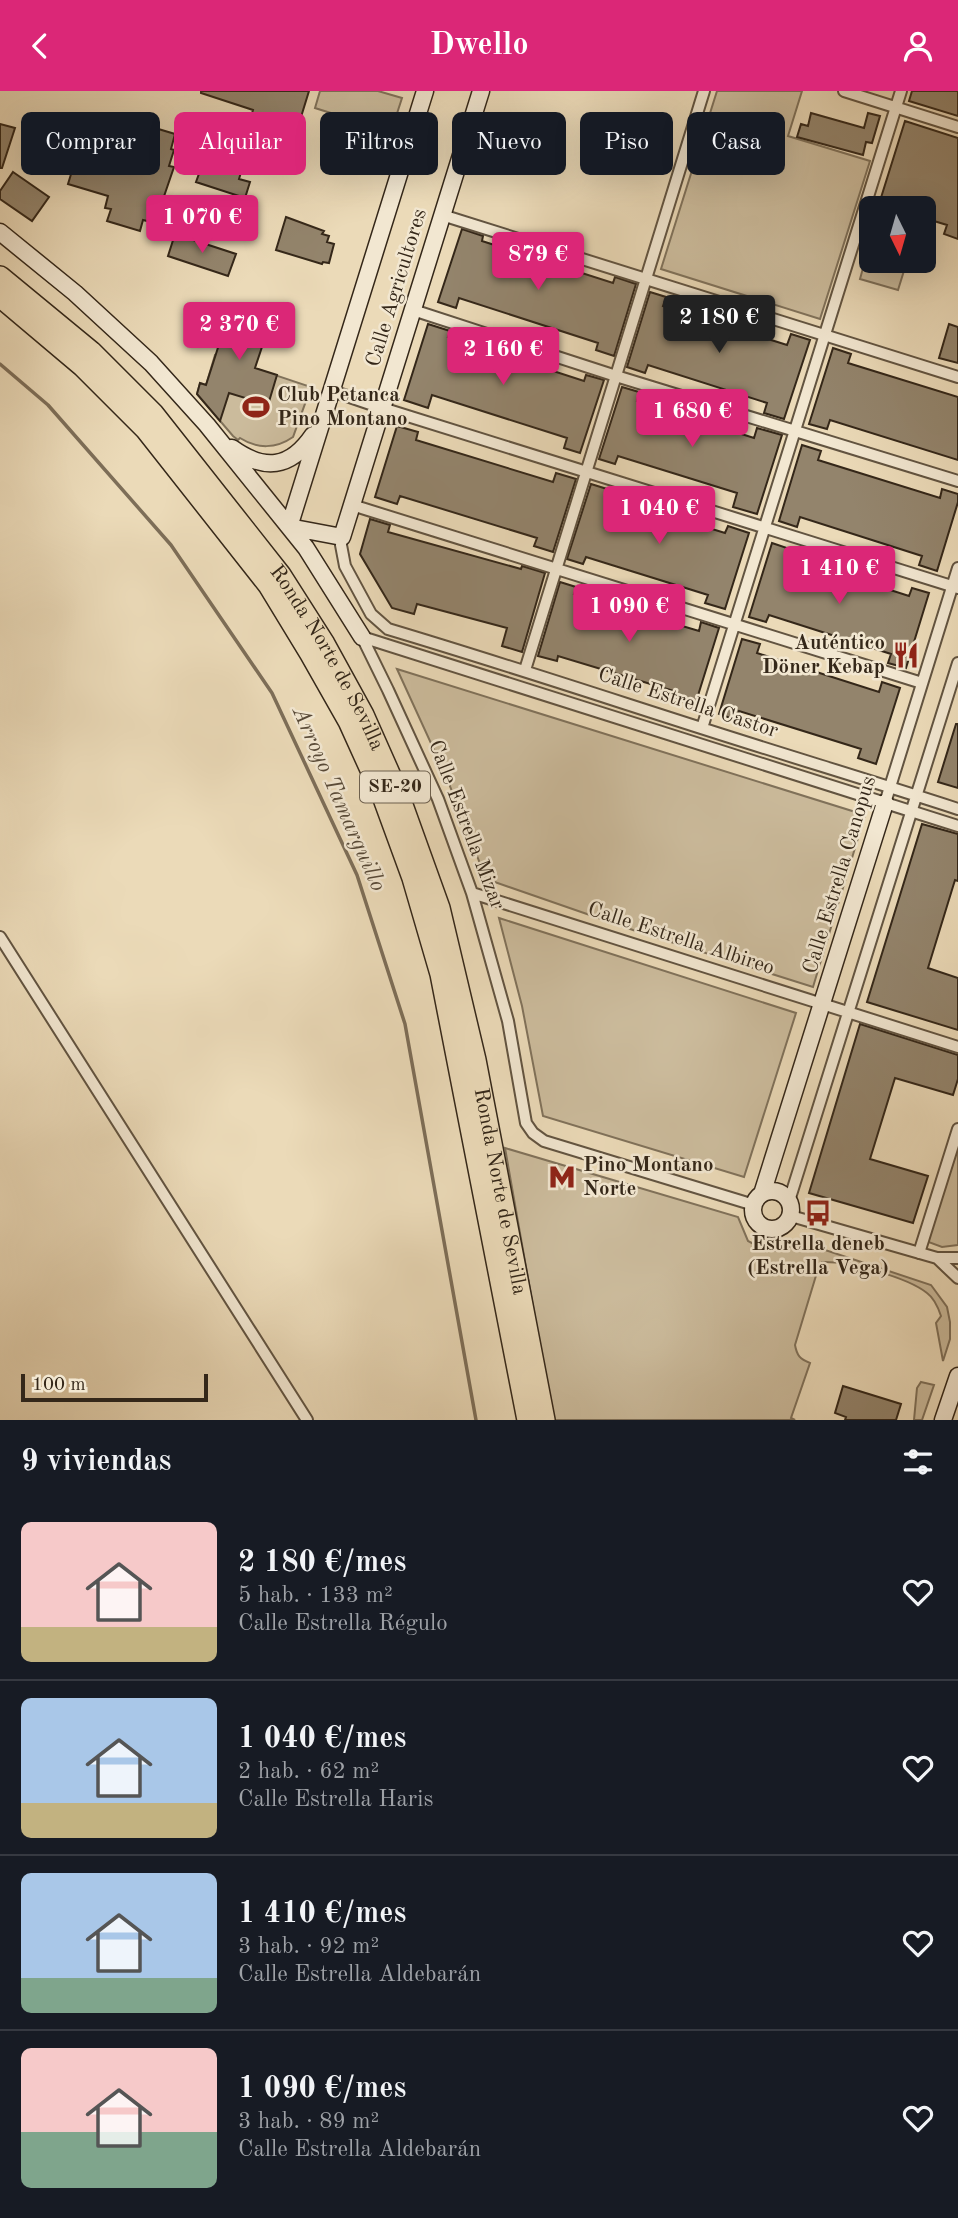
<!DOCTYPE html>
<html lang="es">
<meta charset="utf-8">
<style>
:root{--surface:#171b24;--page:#242831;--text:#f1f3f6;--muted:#9ea1a6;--line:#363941;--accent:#db2777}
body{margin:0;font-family:"Old Standard TT",serif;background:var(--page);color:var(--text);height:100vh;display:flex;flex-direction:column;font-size:26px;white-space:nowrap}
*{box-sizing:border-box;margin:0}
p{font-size:23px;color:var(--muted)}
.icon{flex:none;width:38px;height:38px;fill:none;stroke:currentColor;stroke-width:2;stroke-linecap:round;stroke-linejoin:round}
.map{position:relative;height:1329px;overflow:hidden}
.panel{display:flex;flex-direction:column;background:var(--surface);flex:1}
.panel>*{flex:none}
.top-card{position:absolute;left:21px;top:21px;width:917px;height:63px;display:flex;gap:14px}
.needle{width:46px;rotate:175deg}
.tools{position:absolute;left:859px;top:105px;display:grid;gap:14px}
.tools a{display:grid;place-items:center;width:77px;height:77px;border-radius:10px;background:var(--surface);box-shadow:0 7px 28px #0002;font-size:35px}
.scale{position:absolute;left:21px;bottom:18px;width:187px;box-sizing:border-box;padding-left:7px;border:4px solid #342719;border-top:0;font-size:19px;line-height:24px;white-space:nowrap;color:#342719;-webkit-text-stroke:5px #f2e7d1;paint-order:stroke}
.price{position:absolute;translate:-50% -60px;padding:0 16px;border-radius:7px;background:var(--accent);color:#fff;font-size:23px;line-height:46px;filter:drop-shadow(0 2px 4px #0008)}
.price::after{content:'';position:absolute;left:50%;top:42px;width:21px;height:16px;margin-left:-10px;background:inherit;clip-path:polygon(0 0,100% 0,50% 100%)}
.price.active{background:#222;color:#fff}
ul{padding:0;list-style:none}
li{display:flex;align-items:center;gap:21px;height:175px;padding:0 21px}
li+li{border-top:2px solid var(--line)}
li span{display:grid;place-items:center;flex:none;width:196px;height:140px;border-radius:10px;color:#555}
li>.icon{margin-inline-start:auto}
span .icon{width:84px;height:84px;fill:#fffc;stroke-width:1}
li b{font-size:30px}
h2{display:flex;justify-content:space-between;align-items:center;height:84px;padding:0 21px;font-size:30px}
.tag{padding:0 24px;border-radius:10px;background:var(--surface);box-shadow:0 7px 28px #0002;font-size:24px;line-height:63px}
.tag.active{background:var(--accent);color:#fff}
header{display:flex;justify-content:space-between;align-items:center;height:91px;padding:0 21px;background:var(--accent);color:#fff;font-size:32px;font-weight:800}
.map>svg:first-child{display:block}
.green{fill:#ccbc9d;stroke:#80725b;stroke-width:2}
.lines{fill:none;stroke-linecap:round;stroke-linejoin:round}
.stream{stroke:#7d6e58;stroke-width:3.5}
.building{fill:#93846c;stroke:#342719;stroke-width:2}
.street-casing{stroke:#625441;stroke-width:14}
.secondary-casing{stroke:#342719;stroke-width:19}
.highway-casing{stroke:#342719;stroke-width:24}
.street{stroke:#f2e7d1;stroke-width:10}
.secondary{stroke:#f2e7d1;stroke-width:16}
.highway{stroke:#ebdab8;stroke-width:21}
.labels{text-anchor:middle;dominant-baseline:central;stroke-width:5;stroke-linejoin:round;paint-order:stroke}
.shield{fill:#f2e7d1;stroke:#6d6150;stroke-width:2}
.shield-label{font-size:19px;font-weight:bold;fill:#342719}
.street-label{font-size:21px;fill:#342719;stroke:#f2e7d1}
.poi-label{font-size:21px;font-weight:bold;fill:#342719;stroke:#f2e7d1;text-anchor:start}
.water-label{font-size:23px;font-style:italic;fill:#584a38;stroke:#f2e7d1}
</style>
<header><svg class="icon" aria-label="back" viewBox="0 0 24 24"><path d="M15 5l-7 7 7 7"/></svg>Dwello<svg class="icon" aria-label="person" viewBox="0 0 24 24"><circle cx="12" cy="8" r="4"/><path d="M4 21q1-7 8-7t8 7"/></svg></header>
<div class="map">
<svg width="958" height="1329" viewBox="0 0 958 1329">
<rect width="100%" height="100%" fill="#ebdab8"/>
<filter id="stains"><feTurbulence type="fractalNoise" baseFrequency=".00286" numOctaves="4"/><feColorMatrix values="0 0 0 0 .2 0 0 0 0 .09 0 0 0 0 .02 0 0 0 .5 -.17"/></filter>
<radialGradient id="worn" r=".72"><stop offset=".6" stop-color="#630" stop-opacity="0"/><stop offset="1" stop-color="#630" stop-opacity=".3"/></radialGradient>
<!-- green -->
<path class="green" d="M320,0H378L402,7L391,41L315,17Z
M717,0H802L788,45L870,70L820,228L661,178Z
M871,148L872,170H907L898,199L860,188Z
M215,264L311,296L293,346C276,358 257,358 240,347L238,349L233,345L197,303L200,292L206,294Z
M397,578L865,724L813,896L633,839L486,788L446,685Z
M499,827L796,922L744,1086L543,1025L522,915Z
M958,1038V1154L942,1156L923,1149Z
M505,1057L738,1126L748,1150L761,1157L773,1160L804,1152L931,1194L947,1216L950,1231V1248L943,1270L936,1232L941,1225C938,1216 934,1207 927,1202C907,1186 847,1170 822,1171L818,1178L795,1254C797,1265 800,1268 810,1272L791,1327L795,1329H553Z
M921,1291L934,1294L922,1329H914L917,1297Z"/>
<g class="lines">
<!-- stream -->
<path class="stream" d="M0,273L48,314L171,454L272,602L357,784L405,933L476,1329"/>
</g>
<!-- building -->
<path class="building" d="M201,0H309L293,52L248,36L253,19L201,2Z
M912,0H958V25L909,10Z
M811,22L864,37L868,22L880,25L872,52L866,51L863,64L797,46L801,33L808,35Z
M905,30L958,47V148L944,143L947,134L924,127V117H893L879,113Z
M135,31L175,43L171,58L174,59L169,75L174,76L160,117H156L151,131L143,129L140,140L107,130L111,118L105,117L108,105L68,93L83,44L124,56L127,45L130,46Z
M0,33L15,37L2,77H0Z
M211,64L243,75L239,88L250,91L245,107L196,91L200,80L205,81Z
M13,81L49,106L32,130L0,108V100Z
M286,126L324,140L322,143L329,145L327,151L334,153L329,172L323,171L322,173L276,159Z
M462,138L483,145L482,150L613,192L615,186L636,193L614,265L596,259L598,252L459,207L456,217L438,211Z
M175,143L236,163L228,185L168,165Z
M650,201L666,206L663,215L787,254L791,243L810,249L784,328L764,322L767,312L648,274L645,282L627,276Z
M232,213L272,226L255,277L277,284L268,314L229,302L220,330L197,303L200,292L206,294Z
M428,233L450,240L448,246L584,290L586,284L604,289L580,362L564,357L567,347L432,304L428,317L404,309Z
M949,233L958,236V272L939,267Z
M833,257L851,263L848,272L958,306V369L830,329L827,338L809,333Z
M622,296L639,301L637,310L754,347L757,337L782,344L757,423L733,416L737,402L618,365L615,373L599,368Z
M397,335L418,341L416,349L553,391L556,382L576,388L553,461L534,455L537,447L400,405L397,413L375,406Z
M802,354L821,360L818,369L940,407L942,398L958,403V411L937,480L919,474L922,465L800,426L797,436L779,430Z
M591,393L607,398L605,405L725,442L728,435L749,442L725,518L705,512L708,504L586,466L583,473L567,468Z
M370,428L390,434L388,441L521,478L522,475L545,482L522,561L502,555L507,537L417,513L414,523L392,517L360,463Z
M772,452L790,458L787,466L909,505L912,497L929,502L906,577L888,572L891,563L769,524L766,531L749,526Z
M560,491L576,496L574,503L699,540L701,531L719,537L695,614L675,608L677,601L558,565L557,570L538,565Z
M742,548L760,553L757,562L879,601L882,591L900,597L876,673L858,667L861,658L739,620L736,629L719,623Z
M956,633H958V697L938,691Z
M922,733L958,743V790L955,789L928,877L958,887V939L867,911Z
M860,933L958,964V988L953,1004L895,987L870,1068L928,1085L913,1132L809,1102Z
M843,1295L901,1313L896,1329H845L846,1326L835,1322Z"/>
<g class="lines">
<!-- street casing -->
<g class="street-casing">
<path id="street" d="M844,0L958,36
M442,124L958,286
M413,219L616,285L958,390
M332,300L382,317L958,497
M352,414L922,592
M342,446L341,454L345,475L371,523L388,538C492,569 595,603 698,636C785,664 872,690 958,718
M362,546L388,599L438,708L472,802L508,930L526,1032L533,1042L544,1050L754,1114
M362,546L958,735
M525,579L704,0
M702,637L901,0
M885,712L958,477
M472,802L958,956
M0,846L307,1329
M789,1110L958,572
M791,1125L937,1167H958
M919,1162L958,1038
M937,1167L958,1187"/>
</g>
<!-- secondary casing -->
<g class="secondary-casing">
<path id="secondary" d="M0,141L75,202L151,272L207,334L306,457L362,546
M232,357C264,380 290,378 313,344
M289,436L342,446L481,0
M289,436L425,0
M753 1119a19 19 0 1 1 38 0a19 19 0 1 1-38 0Z
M762,1103L885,712
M943,1329L958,1285"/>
</g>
<!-- highway casing -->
<g class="highway-casing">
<g id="highway">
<path id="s1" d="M0,186L91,261L153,323L280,484L324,553L363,624L398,703L439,817L475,969L544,1329"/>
<path d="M0,205L83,275L146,338L269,494L311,563L349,630L383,705L413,787L441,883L528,1329"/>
</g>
</g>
<!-- street -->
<use href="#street" class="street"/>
<!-- secondary -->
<use href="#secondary" class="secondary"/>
<!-- highway -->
<use href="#highway" class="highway"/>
</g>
<!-- icons -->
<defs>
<g id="stadium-bare" transform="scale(2.1)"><path d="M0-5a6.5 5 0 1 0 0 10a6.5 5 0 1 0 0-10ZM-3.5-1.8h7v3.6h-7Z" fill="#8f2418" stroke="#f2e7d1" stroke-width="2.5" paint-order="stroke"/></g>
<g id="restaurant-bare" transform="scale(2.1)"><path d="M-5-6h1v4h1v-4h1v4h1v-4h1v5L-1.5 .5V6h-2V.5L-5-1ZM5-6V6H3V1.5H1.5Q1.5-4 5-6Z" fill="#8f2418" stroke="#f2e7d1" stroke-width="2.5" paint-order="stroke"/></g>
<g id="metro-bare" transform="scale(2.1)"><path d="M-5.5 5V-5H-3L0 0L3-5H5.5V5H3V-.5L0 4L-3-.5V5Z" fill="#8f2418" stroke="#f2e7d1" stroke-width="2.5" paint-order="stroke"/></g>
<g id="bus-bare" transform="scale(2.1)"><path d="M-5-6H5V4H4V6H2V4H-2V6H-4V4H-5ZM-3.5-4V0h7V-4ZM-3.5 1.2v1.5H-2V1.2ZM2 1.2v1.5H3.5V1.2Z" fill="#8f2418" stroke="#f2e7d1" stroke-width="2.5" paint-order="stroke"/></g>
</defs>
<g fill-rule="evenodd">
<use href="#stadium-bare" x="256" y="316"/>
<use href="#restaurant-bare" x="906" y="564"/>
<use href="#metro-bare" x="562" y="1086"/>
<use href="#bus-bare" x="818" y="1122"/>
</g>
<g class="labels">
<!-- shield labels -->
<rect class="shield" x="360" y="680.5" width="70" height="31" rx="5"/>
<g class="shield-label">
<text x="395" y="696">SE-20</text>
</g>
<!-- street labels -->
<g class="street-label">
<text transform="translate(397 197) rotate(-73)">Calle Agricultores</text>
<text stroke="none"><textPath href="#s1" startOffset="506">Ronda Norte de Sevilla</textPath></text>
<text transform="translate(688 612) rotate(18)">Calle Estrella Castor</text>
<text transform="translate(466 734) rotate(69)">Calle Estrella Mizar</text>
<text transform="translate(840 784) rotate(-73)">Calle Estrella Canopus</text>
<text transform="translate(681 848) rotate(18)">Calle Estrella Albireo</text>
<text stroke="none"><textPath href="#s1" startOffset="1071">Ronda Norte de Sevilla</textPath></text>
</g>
<!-- poi labels -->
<g class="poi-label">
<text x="277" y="304">Club Petanca<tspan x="277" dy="24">Pino Montano</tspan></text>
<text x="885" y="552" text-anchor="end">Auténtico<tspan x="885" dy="24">Döner Kebap</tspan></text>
<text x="583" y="1074">Pino Montano<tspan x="583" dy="24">Norte</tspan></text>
<text x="818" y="1153" text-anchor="middle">Estrella deneb<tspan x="818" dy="24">(Estrella Vega)</tspan></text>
</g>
<!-- water labels -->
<g class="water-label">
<text transform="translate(339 708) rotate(66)">Arroyo Tamarguillo</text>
</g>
</g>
<rect width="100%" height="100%" filter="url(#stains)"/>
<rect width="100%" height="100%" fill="url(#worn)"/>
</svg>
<div class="tools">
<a><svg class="needle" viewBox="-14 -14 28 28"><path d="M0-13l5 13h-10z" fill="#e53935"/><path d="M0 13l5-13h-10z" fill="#9ea1a6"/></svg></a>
</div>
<div class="scale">100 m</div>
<b class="price" style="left:202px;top:164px">1 070 €</b>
<b class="price" style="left:538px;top:201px">879 €</b>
<b class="price active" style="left:719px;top:264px">2 180 €</b>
<b class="price" style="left:239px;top:271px">2 370 €</b>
<b class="price" style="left:503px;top:296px">2 160 €</b>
<b class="price" style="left:692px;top:358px">1 680 €</b>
<b class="price" style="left:659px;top:455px">1 040 €</b>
<b class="price" style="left:839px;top:515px">1 410 €</b>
<b class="price" style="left:629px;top:553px">1 090 €</b>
<div class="top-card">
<a class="tag">Comprar</a>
<a class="tag active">Alquilar</a>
<a class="tag">Filtros</a>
<a class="tag">Nuevo</a>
<a class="tag">Piso</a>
<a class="tag">Casa</a>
</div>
</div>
<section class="panel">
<h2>9 viviendas<svg class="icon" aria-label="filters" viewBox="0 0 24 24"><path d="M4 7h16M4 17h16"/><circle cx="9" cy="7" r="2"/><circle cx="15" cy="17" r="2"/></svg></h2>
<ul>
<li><span style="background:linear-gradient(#f6c9c9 75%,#c2b280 0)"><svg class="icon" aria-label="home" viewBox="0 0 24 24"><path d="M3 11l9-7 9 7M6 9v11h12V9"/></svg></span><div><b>2 180 €/mes</b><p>5 hab. · 133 m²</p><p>Calle Estrella Régulo</p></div><svg class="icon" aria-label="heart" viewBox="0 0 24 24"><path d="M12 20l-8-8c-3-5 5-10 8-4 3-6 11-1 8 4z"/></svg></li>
<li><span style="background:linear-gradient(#a9c7e8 75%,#c2b280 0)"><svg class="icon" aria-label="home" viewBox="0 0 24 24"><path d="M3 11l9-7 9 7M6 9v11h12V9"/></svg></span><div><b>1 040 €/mes</b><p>2 hab. · 62 m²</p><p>Calle Estrella Haris</p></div><svg class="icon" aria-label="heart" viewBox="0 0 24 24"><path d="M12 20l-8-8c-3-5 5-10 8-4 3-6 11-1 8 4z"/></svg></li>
<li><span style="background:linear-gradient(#a9c7e8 75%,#7fa58c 0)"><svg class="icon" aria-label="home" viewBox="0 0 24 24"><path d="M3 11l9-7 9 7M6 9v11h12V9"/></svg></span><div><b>1 410 €/mes</b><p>3 hab. · 92 m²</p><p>Calle Estrella Aldebarán</p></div><svg class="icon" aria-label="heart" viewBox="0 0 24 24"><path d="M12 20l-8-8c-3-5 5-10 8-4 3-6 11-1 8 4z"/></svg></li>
<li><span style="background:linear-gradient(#f6c9c9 60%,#7fa58c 0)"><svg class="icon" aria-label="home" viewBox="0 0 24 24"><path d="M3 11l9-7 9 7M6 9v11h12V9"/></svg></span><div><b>1 090 €/mes</b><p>3 hab. · 89 m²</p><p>Calle Estrella Aldebarán</p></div><svg class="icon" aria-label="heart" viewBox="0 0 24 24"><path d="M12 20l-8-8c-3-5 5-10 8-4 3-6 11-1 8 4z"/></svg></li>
</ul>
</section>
